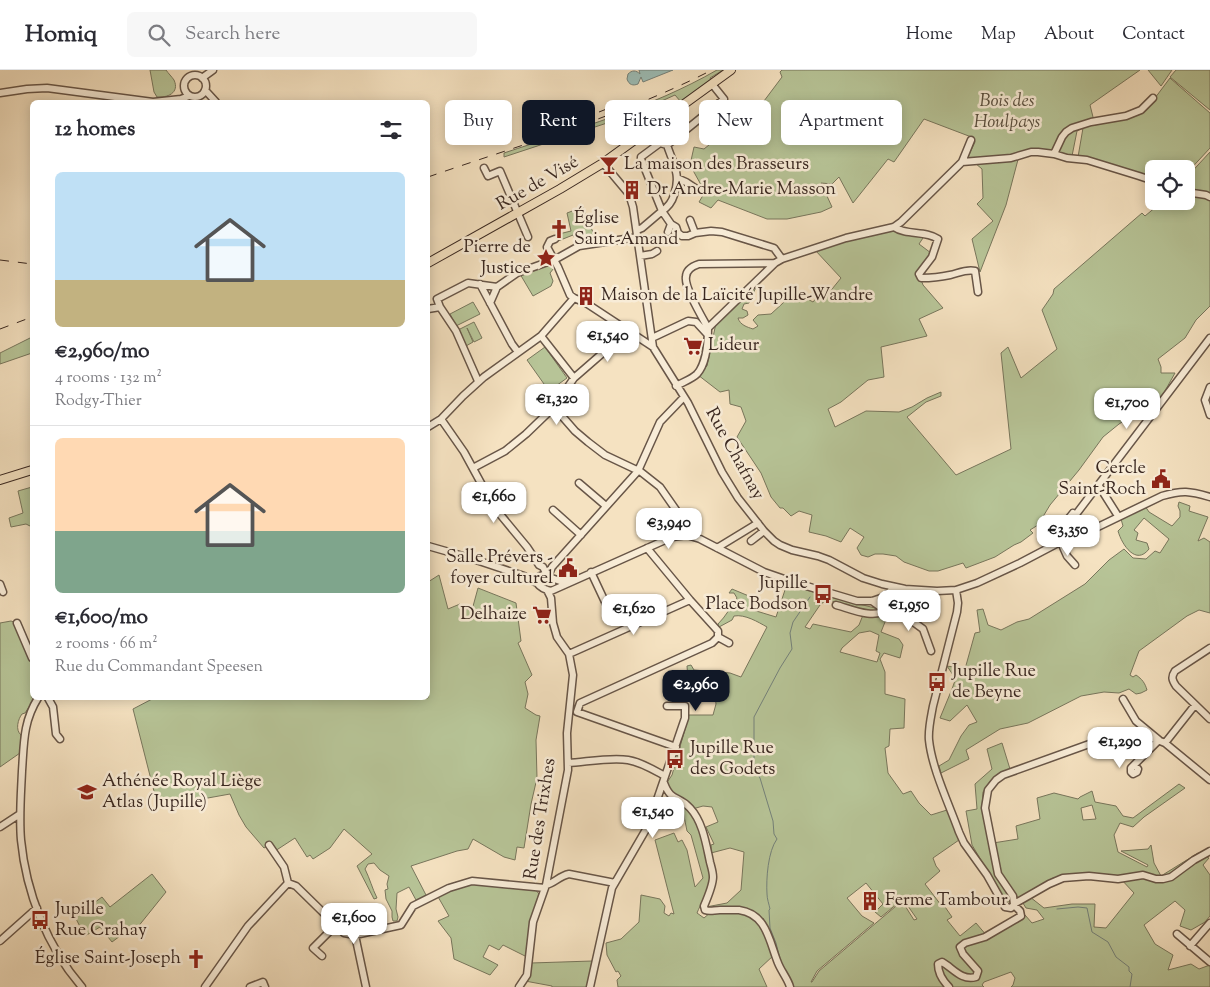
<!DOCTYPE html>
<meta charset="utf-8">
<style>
:root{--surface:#fff;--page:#f7f7f7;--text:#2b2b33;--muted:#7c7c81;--line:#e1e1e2;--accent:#111827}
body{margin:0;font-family:"Sorts Mill Goudy",serif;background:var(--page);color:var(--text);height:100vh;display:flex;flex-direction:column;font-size:19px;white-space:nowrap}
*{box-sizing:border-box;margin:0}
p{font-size:16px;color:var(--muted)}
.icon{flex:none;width:28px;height:28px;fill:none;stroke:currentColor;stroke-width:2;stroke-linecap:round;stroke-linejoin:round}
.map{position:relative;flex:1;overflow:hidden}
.drawer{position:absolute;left:30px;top:30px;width:400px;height:600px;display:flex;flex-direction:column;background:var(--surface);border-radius:8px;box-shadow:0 2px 12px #0003}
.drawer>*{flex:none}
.banner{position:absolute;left:445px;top:30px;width:475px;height:45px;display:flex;gap:10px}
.buttons{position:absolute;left:1145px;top:90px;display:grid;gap:10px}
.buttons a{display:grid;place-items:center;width:50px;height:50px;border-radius:8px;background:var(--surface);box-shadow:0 2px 12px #0003;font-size:25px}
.price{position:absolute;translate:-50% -42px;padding:0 11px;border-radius:10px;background:#fff;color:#222;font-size:16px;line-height:32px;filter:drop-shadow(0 1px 2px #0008)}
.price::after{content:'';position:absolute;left:50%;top:30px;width:15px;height:11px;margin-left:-8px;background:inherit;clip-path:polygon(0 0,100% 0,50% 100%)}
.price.current{background:var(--accent);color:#fff}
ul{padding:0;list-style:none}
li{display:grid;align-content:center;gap:10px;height:265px;padding:0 25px}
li+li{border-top:1px solid var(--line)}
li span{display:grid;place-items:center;height:155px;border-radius:8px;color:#555}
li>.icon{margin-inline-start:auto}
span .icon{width:90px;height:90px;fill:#fffc;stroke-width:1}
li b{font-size:21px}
h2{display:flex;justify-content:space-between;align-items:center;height:60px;padding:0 25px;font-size:21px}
.pill{padding:0 18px;border-radius:8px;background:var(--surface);box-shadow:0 2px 12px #0003;font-size:18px;line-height:45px}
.pill.current{background:var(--accent);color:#fff}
header{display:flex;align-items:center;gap:30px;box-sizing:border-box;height:70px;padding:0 25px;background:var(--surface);border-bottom:1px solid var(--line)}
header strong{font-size:24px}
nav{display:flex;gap:28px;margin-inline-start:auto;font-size:18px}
.search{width:350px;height:45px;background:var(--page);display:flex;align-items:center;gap:12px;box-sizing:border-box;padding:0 18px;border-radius:8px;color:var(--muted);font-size:19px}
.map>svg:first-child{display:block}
.green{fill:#b7c497;stroke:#78765c;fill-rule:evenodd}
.water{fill:#9cbdb6;stroke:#74817a}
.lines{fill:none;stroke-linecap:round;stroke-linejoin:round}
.stream{stroke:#74817a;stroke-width:1}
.minor-casing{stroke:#685648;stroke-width:9}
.major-casing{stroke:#392720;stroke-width:10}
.minor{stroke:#f8ecd7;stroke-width:6}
.major{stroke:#f5e2c1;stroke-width:8}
.rail{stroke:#392720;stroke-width:1;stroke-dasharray:9 9;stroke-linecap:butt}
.labels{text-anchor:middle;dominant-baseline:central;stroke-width:5;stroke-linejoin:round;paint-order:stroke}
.park-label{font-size:18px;font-style:italic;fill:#584e3e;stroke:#f8ecd7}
.poi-label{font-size:18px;fill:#392720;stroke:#f8ecd7;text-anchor:start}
.street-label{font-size:18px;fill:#392720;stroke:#f8ecd7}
</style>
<header>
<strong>Homiq</strong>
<div class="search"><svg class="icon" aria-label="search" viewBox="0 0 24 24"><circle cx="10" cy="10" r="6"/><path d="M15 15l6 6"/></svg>Search here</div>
<nav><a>Home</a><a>Map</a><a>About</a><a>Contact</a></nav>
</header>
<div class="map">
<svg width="1210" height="917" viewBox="0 0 1210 917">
<rect width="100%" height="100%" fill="#f5e2c1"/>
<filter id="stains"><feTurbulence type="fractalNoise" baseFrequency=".004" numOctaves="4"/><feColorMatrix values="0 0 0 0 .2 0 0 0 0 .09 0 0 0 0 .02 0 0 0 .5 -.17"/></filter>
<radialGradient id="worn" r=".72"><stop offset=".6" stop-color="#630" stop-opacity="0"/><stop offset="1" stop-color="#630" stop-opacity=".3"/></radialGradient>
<!-- green -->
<path class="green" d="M150,0H166C168,3 172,7 174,10C180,23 167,28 157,27L154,22Z
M717,0H723L710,8L711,10L681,32L675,25L655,34L657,38L638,47L636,41L604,54L504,87V83C576,59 651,38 717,0Z
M782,0H1140L1090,35L1095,55L1127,48L1152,32L1170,8L1210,43V78L1186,104V99H1154V110L1078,87L1083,58L1077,61L1072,86L1020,82L1006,135L980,202L972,169L993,151L977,134L983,128L982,99L968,87L975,72L974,68L924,49L894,92L888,89L853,133L839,107L832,114L821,113L832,137L821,142L787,149H767L718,130L711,138L699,132L705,122L690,95L694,77L704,79L720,66L744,43L750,31H764L782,7L780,2Z
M1148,0H1172L1161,16Z
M1176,0H1210V40L1170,7Z
M1210,82V236L1196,250L1185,268L1158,289L1161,297V303H1175L1161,328L1151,329L1140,333L1130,347L1119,354L1103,367L1079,400L1050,435L1038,455L1030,460L1033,463L1021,472L1014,475L995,487L966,498L963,493L938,501H929L904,492L896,486L883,484H875L868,487L861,485L857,478L864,467L850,458L841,472L826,466L809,462L812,445L799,441L791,446L783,438H780L771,427L761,403L737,367L746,351L741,337L730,334L729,320L720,322L698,305L707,296L716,253L756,217L749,233L744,234L742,239L747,241L748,245L743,248H738C740,255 747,257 753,259L758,256L753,250L758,245L771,244L795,222L813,232L823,220L828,224L841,208L815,180L837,172L892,160L925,165L919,174L931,183L919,204L923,215L943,238L919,249L927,266L881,277L884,307L868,310L841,332L828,339L835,357L866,341L899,342L912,337L927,328L941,322V326L926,332L907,347L956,405L1011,379L1001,283L1008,277L1021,308L1057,279L1042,240L1053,224L1054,219L1142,143L1145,146L1163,131H1186V108Z
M583,137L596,170L578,174L573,165L558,171L555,165L571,161L567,143Z
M551,193L554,198L550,203L553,211L551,216L533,226L520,204Z
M473,232L480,244L456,256L450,244Z
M474,252L482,268L474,272L467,258L473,272L466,276L458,260Z
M32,267V283L0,294V283Z
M545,277L567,308L549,321L527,290Z
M32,417V457L26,454L11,457L9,448L23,443L18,421Z
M1179,432L1190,436L1189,441L1208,447L1198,471L1204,468L1210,472V543L1199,540L1187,546L1139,581L1130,605L1133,607L1136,605C1142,609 1145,613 1147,620L1141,623L1136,624L1129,619L1119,623L1104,622L1081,626L1028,653L1000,659L966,680L969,689L941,703L939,696L949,690L961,666L969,655L977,652L967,635L950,651L940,648L952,619L957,605H953L947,596L965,599L975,563L980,562L977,540L983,539L988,555L1001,560L1017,552L1029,549L1085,514L1109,490L1124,479L1133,488L1146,489L1155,481L1160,483L1169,469L1144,448L1134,460L1138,463L1136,470L1147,473L1149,479C1136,496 1122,475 1118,461L1123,456L1121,449L1145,436L1149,442L1172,456L1180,447V441L1178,436Z
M439,505L448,539L460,534L461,538L472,540L478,518L516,533L521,571L518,573L532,605L525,612L528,624L525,638L536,645L540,646L536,670L537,708L531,734L524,778L517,777L515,790L504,787L473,769L468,779L457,781L411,796L426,825L416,830L409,817L397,823L396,839L398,847L397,851H393L392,847V841L386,829L385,820L388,819L387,814L389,806L380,800L374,793L368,794L365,799C370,809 372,818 377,828L374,829L357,796L372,784L344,759L330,778L313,789L310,785L307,787L295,768L275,781L271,774L264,778L246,757L239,745L230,724L158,737L133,639L154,628H428V512Z
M786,514L823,525L883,540L875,542L826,530L820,535L805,557L810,559L813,554L851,562L859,555L863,545C872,545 881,546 889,542L881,562L899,569L903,575L900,588L884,583L880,589L885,602V624L905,629L904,658L890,659L889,676L885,678L888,703L903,724L911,721L919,733L931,745L947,740L959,770L933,788L936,796L940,801L925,814L941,835L943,834L952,847L947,850L960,866L976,853L987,866L1025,845L1032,853L1044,849L1037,840L1026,838L1021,830L1030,827L1044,838L1072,834H1095L1094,857L1106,858L1134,823L1119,807L1089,804L1053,808L1018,828L1000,804L993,773L1018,769L1016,756L1040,749L1037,728L1054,723L1078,729L1080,727L1092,721L1095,732L1116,736L1123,746L1133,748L1179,714L1185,718L1144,747L1133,757L1120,753L1114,765L1118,782L1147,797L1148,795L1121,781L1148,779L1151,775L1154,793L1161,806L1198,783L1209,788L1203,795L1210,805V846L1205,852L1191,860L1180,856L1185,840L1175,831L1144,855L1155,874L1173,885L1168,900L1191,894L1199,899L1210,895V917H1011L1013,915L1015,908L1011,902L984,912L982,915L984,917H791L779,895L776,876L763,848L762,853L774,885L759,899L767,917H618L617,910L621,906L618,901L616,902L607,885L606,873L621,869L639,852L641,825L660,829L665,836L664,843L669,846L671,843L674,844L655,770L674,763L678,772L682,770L687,780L695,817L703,808L691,765L687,761L682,736L668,727L666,714L672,705L689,645H713L716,634L715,624L689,623L687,596L691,595L694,600L730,603L741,607L767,557C758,552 745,544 734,546L732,550L719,557L718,554C726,546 730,538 737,528L734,523H729L732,519L756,529L753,540L776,547L785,520ZM870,561L879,565L876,581L880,583L877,592L840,582L842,578L859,563ZM1092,735L1096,749L1083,750L1081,738ZM703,736L712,737L718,752L706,757L714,774L711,775V783L730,778L744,782L741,820L727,833L706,837L711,842L704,848L697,843C700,835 710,818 711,811C714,793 699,760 693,743L689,740ZM866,813L883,834L875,842L881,847L903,829L917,849L914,850L902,831L819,901L812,912H811L817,901L874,853L862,846L847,828Z
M11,551L17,553L16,554L32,593V628H35L25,643L22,644C18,649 15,660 21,665L20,683L0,697V553Z
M1002,673L1010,699L991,710L983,722L982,737L993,791L1010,827V832H1006L972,775L966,741L977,739L975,714L992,699L987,679Z
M152,804L166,822L133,863L128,860L112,872L100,857L85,866L75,847L102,827L110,837Z
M473,812L534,818L539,824L533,846L527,887L503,875L499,880L489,875L483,887L498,895L490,905L454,889L451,868L438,851L449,846L437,825Z
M592,891L587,917H552V916L525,911L531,893Z"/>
<!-- water -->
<path class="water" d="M639,0H673L643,12L641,7L638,14C633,16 629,15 627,9L628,4C632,0 636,0 640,4Z"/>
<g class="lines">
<!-- stream -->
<path class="stream" d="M1057,839L1078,837L1087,838L1092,862L1108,872L1116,887L1129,897V901L1132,904L1130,917
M780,889L776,873L770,858L769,840L770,839C769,834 767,829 767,824C766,809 768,781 777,769L774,764L773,751L760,708L754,699V647L780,598L792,579L790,563L793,552L810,527"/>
<!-- minor casing -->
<g class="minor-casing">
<path id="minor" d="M184 16a11 11 0 1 1 22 0a11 11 0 1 1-22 0Z
M202,8L213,0
M205,20L216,32
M0,23L27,19L47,18L153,32L181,29L189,26
M634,48L646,62
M660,73L667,75L671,72L724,29L712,14
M668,78C674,95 681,106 674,125C672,132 668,137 662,141L671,154L676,157L678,163L682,166H688L695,163L711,161L722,162L774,178L782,189
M1054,84L1062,67L1066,62L1072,58L1091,52L1126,46L1141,40L1153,28
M962,92L1011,88L1031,82H1038L1054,84L1067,88L1087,90L1139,106L1154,111
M603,93L629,124L633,137L653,277
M484,98L488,106L500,101L528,167
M677,108L686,112L695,118
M1186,122L1206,125L1210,127
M690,150L695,163
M894,157C907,166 925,160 938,169L932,187L919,204L921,208C931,208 941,207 950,205C959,203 966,199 975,201L978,222
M637,160L642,158L662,141L641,89V87L660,73L650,60
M668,162L671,154
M555,169L550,171L547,177L558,197L570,225L574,228
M640,186L652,184L657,181
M480,214L512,274L518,282
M490,233L497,217L517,203L556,189L579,176L638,167
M428,239L440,237
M708,258L775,193
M541,266L574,308
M652,268L688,251L696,252L708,265
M478,311L456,261L440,237L437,229L468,213L497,217
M676,316C683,312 692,309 697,304C706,294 708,272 708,258C702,247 684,217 686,207C686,199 693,196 699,194L775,193L782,189L846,168L894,157L901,152L962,92L971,70
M1210,317L1205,330L1210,345
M554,337L575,361L588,372L605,385L641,402L660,417L683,450L686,456L687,465
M441,349L464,382L494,437L527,477L539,495L543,497L548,507
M428,357L441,349L463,326L484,307L541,266L574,228L586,233L653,277L688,333L722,402L738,428L764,461L774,471L780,475L792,480L818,486L829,490L863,508L882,514L905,519L937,521L956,520L977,513L1020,493L1058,473V468L1060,465L1065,466L1069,469
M473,398L505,381L526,364L554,337L574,308L628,261
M579,413L606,436
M1099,416L1118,446
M553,440L581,465
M1060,465C1060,456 1068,450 1073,443
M1064,465L1077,443L1210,268
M1069,469L1075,468L1162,426C1183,420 1189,421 1210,427
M751,471L764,461
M428,476L470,488L524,506
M1063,477L1067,486L1075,495
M647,478L690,530L718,561V567L712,573L580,633L577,642L676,677
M717,478L758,453
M591,502L606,534
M520,505L537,513C540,517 546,520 551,521L672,467L687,465L700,469L764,502L793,512L857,531H872L881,528L889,523L893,517
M550,507L549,504L552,497L638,401L660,352L684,327
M537,509L540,506L543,505L560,511L569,510
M0,514L3,522
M956,520L958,533L957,542L933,636C931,647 928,659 929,670C932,699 949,734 959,762L964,773L987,805L1005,837L1011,838L1014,835L1013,826L998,804L985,738L988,720L996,710L1003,705L1106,668L1135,664L1148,666L1165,673L1210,710
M889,523L900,538L901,543
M872,531L879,536L901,543L923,559L931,581
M836,535C851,539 874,550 888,539
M17,553L32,588
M718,567L729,573
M1210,578L1175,601C1171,607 1172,610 1176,616L1210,649
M569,584L690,530
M38,628C23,652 24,673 22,701C21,724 19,747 21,770C26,822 47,877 82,917
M48,628L53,637L56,664L60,669
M1123,629L1136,651L1159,670L1131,698V702L1133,704L1137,702L1138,699L1134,695
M1165,673L1195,635
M568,693C586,692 611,687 628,690C641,692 654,700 665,706
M664,713C671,732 678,725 690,738C703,752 706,774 710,792C711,796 713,802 713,807C713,815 707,829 704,836L705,840C710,842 714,840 720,840C726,840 733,840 739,840C767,844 769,871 778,893C781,901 788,909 790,917
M0,757L20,744
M269,775L284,797L288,813
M546,815C555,813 559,806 569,804L615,813
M1014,834L1049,814L1063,808L1089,806L1118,809L1143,805L1156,809H1163L1171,807L1194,790L1210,781
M1177,864L1210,892
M355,865L366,917
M0,871L37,838
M1190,876L1210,853
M322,886L313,878L335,856
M205,917L248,856L288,813L296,816L344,863L355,865L401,855L413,836L449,818L472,811L545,818
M250,917L263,912L265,917
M519,917L527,905L533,852L546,815L568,700L567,663L573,605L569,584L557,567L553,553L551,528L547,520
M590,917L612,818L648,756L685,648V636H667
M949,917C943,911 938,903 938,894L942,892C953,898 961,911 976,907L978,901L963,884L960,877L965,873L985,867L1021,846L1020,841L1014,835"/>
</g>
<!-- major casing -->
<g class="major-casing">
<path id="major" d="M428,193L560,119L603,93L731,0
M0,410L32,400"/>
</g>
<!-- minor -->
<use href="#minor" class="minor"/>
<!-- major -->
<use href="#major" class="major"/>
<!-- rail -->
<path class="rail" d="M599,42L632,29
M428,107C523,74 622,46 712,0
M0,190L32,194
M0,259L32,247"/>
</g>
<!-- icons -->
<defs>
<g id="bar-bare" transform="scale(1.5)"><path d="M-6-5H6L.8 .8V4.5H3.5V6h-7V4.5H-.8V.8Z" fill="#8f2418" stroke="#f8ecd7" stroke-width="2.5" paint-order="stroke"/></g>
<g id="building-bare" transform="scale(1.5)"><path d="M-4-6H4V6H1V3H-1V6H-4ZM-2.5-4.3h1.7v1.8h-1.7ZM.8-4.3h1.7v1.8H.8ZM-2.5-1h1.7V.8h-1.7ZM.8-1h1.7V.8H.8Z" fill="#8f2418" stroke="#f8ecd7" stroke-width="2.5" paint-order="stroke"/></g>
<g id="church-bare" transform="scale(1.5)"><path d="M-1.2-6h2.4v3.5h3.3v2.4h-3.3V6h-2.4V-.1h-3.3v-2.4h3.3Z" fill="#8f2418" stroke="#f8ecd7" stroke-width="2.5" paint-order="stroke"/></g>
<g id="sight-bare" transform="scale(1.5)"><path d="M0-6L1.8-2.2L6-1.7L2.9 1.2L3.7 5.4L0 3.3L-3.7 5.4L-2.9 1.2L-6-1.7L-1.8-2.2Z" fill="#8f2418" stroke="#f8ecd7" stroke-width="2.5" paint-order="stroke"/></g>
<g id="supermarket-bare" transform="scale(1.5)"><path d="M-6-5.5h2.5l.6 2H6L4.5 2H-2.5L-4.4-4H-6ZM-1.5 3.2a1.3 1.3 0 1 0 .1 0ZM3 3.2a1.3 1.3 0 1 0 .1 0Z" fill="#8f2418" stroke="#f8ecd7" stroke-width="2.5" paint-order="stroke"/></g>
<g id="civic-bare" transform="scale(1.5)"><path d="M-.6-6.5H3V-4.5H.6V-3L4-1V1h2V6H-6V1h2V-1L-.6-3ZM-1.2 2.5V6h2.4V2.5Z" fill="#8f2418" stroke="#f8ecd7" stroke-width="2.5" paint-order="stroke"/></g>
<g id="bus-bare" transform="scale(1.5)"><path d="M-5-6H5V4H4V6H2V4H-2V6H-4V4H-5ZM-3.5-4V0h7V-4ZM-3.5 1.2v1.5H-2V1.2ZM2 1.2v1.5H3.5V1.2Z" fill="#8f2418" stroke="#f8ecd7" stroke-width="2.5" paint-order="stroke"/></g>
<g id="school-bare" transform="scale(1.5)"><path d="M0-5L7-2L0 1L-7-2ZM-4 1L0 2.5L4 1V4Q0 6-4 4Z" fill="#8f2418" stroke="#f8ecd7" stroke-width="2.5" paint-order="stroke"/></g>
</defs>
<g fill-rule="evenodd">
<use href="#bar-bare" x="609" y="95"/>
<use href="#building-bare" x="632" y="120"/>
<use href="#church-bare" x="559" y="159"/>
<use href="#sight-bare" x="546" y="188"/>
<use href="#building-bare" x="586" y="226"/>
<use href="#supermarket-bare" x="693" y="276"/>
<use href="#civic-bare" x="1161" y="409"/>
<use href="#civic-bare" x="568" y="498"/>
<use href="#bus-bare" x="823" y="524"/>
<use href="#supermarket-bare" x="542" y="545"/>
<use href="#bus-bare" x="937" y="612"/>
<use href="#bus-bare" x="675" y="689"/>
<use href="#school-bare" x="87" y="722"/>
<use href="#building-bare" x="870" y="831"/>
<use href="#bus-bare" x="40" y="850"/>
<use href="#church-bare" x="196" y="889"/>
</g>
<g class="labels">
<!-- park labels -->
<g class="park-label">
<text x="1007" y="32">Bois des<tspan x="1007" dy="21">Houlpays</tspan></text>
</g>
<!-- poi labels -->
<g class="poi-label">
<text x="624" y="95">La maison des Brasseurs</text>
<text x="647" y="120">Dr Andre-Marie Masson</text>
<text x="574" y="149">Église<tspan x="574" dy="21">Saint-Amand</tspan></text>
<text x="531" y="178" text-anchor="end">Pierre de<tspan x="531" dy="21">Justice</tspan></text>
<text x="601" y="226">Maison de la Laïcité Jupille-Wandre</text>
<text x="708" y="276">Lideur</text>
<text x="1146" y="399" text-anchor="end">Cercle<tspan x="1146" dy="21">Saint-Roch</tspan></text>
<text x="553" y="488" text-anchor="end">Salle Prévers -<tspan x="553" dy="21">foyer culturel</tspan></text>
<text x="808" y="514" text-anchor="end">Jupille<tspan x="808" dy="21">Place Bodson</tspan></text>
<text x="527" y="545" text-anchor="end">Delhaize</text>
<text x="952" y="602">Jupille Rue<tspan x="952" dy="21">de Beyne</tspan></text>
<text x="690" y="679">Jupille Rue<tspan x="690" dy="21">des Godets</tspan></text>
<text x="102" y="712">Athénée Royal Liège<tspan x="102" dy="21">Atlas (Jupille)</tspan></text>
<text x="885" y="831">Ferme Tambour</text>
<text x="55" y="840">Jupille<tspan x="55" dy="21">Rue Crahay</tspan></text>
<text x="181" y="889" text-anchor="end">Église Saint-Joseph</text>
</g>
<!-- street labels -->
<g class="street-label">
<text transform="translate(538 114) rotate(-30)">Rue de Visé</text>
<text transform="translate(734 384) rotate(61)">Rue Chafnay</text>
<text transform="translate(541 749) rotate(-81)">Rue des Trixhes</text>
</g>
</g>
<rect width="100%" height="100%" filter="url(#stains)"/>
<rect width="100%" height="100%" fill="url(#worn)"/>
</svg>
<div class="buttons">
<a><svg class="icon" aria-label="locate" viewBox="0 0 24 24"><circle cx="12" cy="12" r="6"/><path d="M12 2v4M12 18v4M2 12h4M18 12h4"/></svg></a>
</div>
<b class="price" style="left:608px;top:293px">€1,540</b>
<b class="price" style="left:557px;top:356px">€1,320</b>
<b class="price" style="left:1127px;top:360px">€1,700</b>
<b class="price" style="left:494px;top:454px">€1,660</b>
<b class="price" style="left:669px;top:480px">€3,940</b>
<b class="price" style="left:1068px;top:487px">€3,350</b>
<b class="price" style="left:909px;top:562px">€1,950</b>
<b class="price" style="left:634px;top:566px">€1,620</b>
<b class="price current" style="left:696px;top:642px">€2,960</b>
<b class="price" style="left:1120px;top:699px">€1,290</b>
<b class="price" style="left:653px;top:769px">€1,540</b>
<b class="price" style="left:354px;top:875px">€1,600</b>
<div class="banner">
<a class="pill">Buy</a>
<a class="pill current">Rent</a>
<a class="pill">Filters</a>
<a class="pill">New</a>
<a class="pill">Apartment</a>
</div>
<section class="drawer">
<h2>12 homes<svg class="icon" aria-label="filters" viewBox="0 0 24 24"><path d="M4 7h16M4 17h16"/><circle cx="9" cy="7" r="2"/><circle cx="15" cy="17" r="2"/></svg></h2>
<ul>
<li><span style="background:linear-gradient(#bfe0f5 70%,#c2b280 0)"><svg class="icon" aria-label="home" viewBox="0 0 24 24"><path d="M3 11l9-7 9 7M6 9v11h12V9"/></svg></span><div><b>€2,960/mo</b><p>4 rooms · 132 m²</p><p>Rodgy-Thier</p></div></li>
<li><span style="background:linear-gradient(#ffd9b3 60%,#7fa58c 0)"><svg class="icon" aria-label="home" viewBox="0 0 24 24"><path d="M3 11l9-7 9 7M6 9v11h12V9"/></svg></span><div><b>€1,600/mo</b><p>2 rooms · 66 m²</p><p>Rue du Commandant Speesen</p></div></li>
</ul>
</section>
</div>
